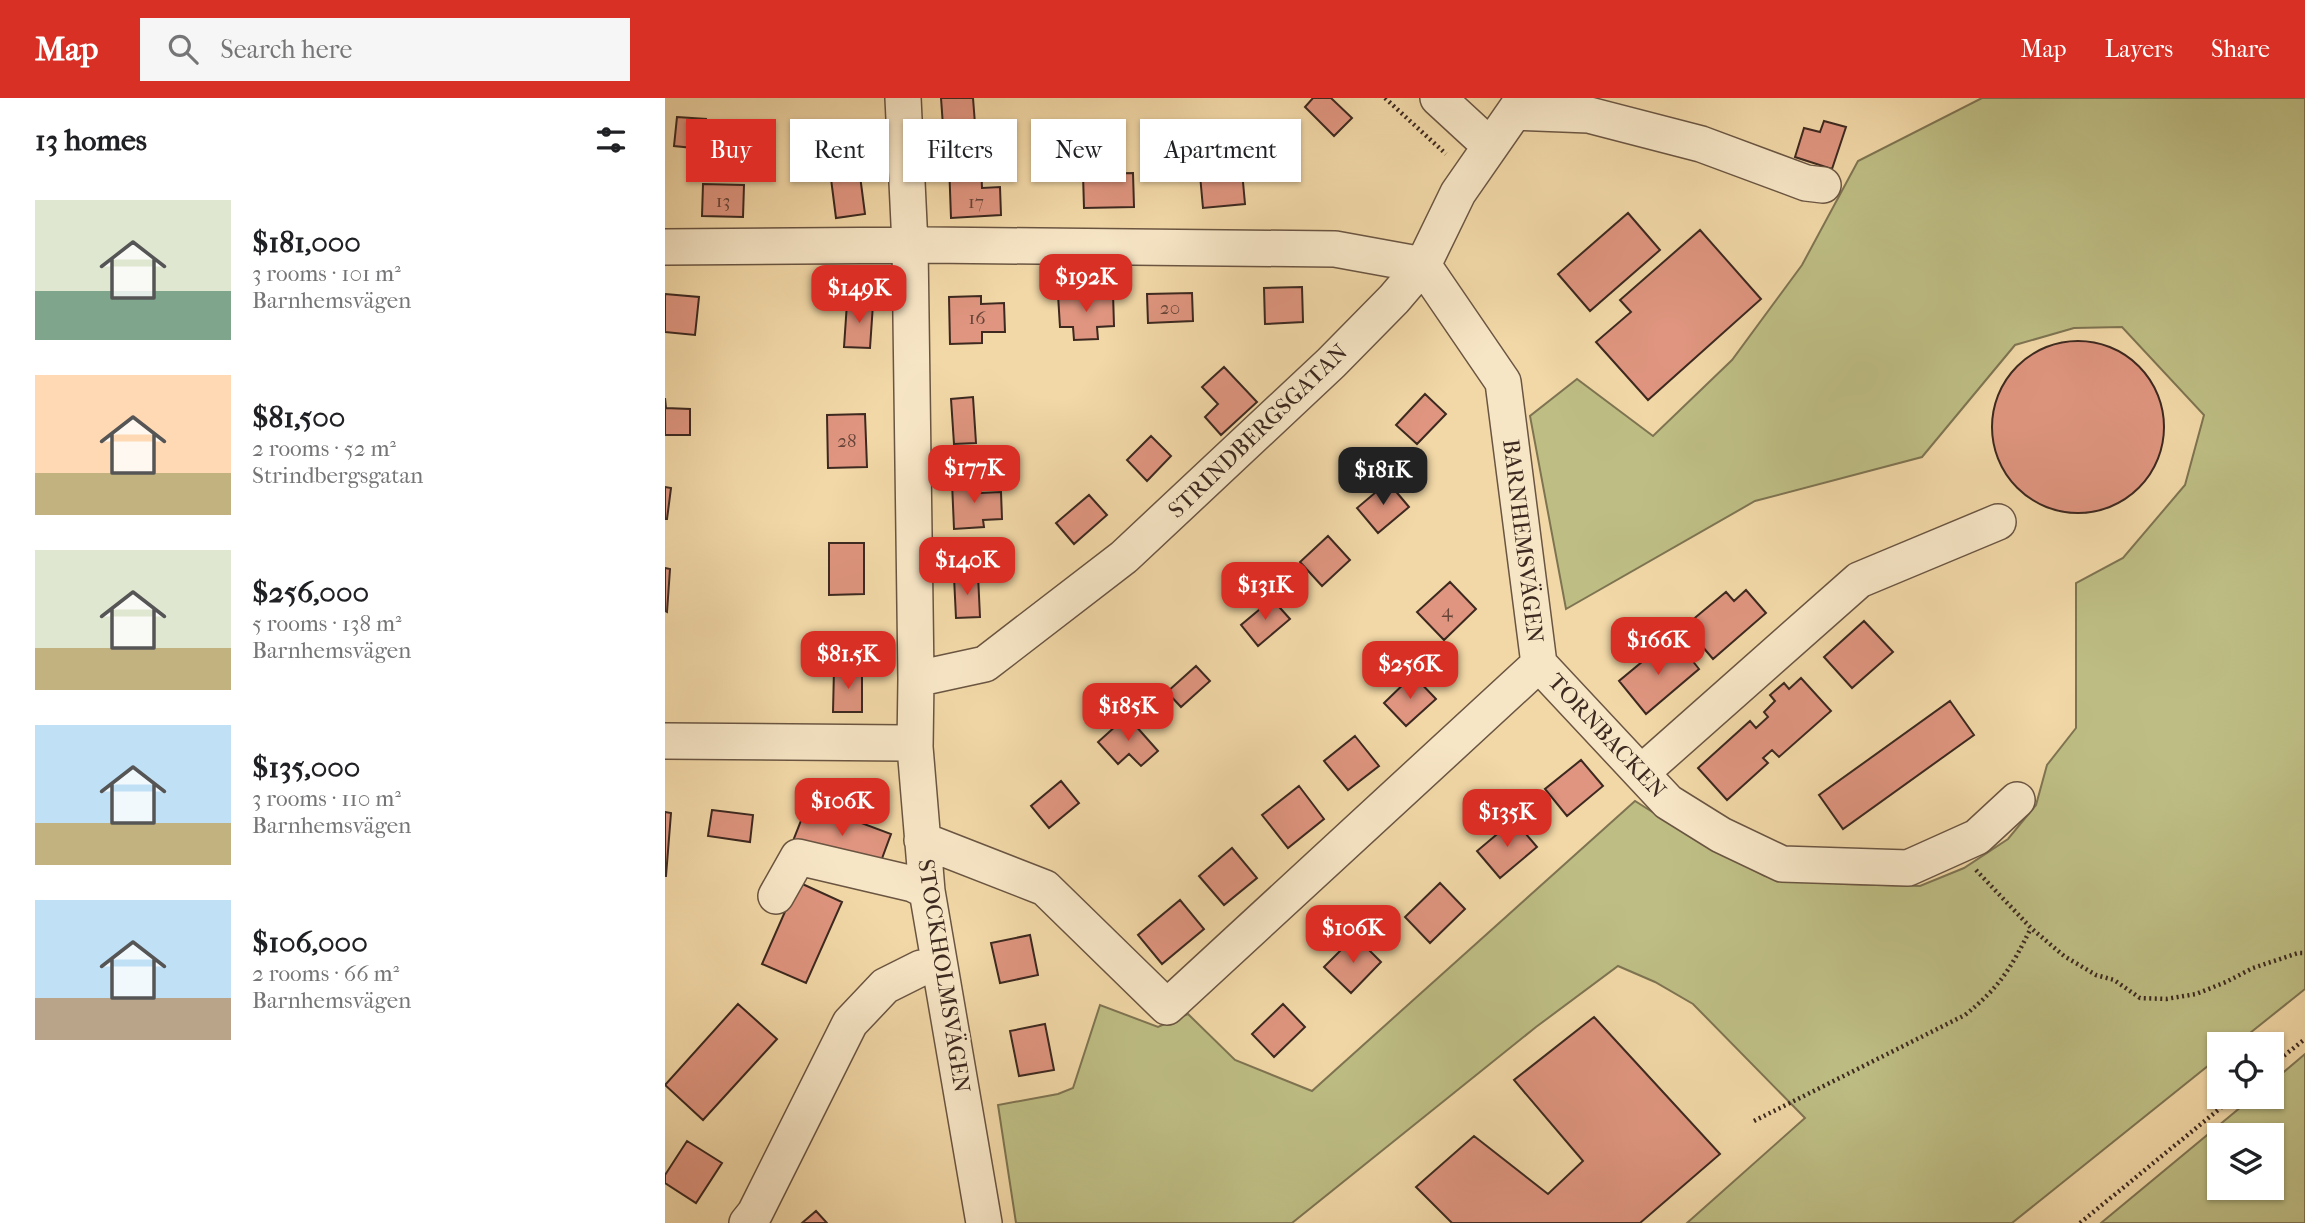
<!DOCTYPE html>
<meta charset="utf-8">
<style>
:root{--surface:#fff;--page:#f6f6f6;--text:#202124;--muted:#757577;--accent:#d93025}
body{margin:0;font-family:"IM FELL French Canon",serif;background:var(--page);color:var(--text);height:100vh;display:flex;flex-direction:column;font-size:26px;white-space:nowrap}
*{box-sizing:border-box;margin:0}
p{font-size:23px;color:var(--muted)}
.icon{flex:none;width:38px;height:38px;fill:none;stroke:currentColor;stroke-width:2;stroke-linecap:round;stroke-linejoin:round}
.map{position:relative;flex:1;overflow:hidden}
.sheet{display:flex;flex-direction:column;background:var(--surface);width:665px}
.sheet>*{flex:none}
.hud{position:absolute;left:21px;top:21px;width:665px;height:63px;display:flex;gap:14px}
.controls{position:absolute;left:1542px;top:934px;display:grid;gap:14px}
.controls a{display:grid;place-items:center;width:77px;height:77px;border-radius:0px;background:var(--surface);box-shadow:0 2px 5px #0004;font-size:35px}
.price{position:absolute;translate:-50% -60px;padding:0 16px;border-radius:14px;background:var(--accent);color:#fff;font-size:23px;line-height:46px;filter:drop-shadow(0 2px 4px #0008)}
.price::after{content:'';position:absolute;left:50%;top:42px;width:21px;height:16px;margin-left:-10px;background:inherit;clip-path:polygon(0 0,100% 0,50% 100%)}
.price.selected{background:#222;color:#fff}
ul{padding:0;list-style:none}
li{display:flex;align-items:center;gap:21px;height:175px;padding:0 35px}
li span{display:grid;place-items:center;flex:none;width:196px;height:140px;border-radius:0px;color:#555}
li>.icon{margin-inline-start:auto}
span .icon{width:84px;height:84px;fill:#fffc;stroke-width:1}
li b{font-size:30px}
h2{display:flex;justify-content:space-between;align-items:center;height:84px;padding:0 35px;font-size:30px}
.tag{padding:0 24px;border-radius:0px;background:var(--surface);box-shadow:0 2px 5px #0004;font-size:24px;line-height:63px}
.tag.selected{background:var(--accent);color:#fff}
header{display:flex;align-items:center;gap:42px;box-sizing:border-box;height:98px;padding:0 35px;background:var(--accent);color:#fff}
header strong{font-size:33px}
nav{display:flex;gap:38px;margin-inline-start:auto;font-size:24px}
.search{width:490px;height:63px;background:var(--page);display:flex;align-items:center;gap:18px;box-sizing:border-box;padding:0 24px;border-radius:0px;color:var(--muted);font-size:26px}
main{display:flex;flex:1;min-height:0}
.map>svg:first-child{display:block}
.green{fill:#bebe84;stroke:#7e7452;stroke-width:2;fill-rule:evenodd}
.building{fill:#df957f;stroke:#3d2920;stroke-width:2}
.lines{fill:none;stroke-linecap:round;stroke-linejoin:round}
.minor-casing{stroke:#6a5542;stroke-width:38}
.path{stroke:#3d2920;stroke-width:4.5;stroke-dasharray:2 3.5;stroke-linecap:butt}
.minor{stroke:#f7e6c6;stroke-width:35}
.labels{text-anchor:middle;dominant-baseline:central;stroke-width:7;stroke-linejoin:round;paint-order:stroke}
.number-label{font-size:19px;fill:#664438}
.street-label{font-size:23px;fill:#3d2920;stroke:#f7e6c6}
</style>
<header>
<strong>Map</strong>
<div class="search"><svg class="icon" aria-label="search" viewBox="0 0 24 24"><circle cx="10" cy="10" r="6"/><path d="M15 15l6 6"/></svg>Search here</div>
<nav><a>Map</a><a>Layers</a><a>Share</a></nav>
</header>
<main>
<section class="sheet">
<h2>13 homes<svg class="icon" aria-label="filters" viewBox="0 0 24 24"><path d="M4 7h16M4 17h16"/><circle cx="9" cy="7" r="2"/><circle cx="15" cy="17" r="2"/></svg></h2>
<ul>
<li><span style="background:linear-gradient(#dfe7d0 65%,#7fa58c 0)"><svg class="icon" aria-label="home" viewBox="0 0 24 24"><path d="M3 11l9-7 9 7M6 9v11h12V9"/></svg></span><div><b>$181,000</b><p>3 rooms · 101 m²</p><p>Barnhemsvägen</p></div></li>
<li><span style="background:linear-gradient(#ffd9b3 70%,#c2b280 0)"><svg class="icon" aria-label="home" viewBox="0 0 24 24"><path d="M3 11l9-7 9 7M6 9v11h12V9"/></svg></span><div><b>$81,500</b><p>2 rooms · 52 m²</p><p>Strindbergsgatan</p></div></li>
<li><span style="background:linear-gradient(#dfe7d0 70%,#c2b280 0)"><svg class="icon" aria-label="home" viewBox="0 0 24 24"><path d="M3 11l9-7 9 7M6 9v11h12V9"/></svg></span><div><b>$256,000</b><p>5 rooms · 138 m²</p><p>Barnhemsvägen</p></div></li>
<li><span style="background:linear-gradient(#bfe0f5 70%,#c2b280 0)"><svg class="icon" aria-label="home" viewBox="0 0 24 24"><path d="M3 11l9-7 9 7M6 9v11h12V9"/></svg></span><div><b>$135,000</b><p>3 rooms · 110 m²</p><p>Barnhemsvägen</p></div></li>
<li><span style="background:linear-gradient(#bfe0f5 70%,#b9a48a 0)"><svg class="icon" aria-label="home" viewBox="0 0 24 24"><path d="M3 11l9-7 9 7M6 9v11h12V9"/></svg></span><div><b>$106,000</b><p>2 rooms · 66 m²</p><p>Barnhemsvägen</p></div></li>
</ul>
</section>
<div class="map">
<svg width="1640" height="1125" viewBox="0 0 1640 1125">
<rect width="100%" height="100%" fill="#f2d8a7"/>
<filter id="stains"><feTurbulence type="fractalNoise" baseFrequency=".00286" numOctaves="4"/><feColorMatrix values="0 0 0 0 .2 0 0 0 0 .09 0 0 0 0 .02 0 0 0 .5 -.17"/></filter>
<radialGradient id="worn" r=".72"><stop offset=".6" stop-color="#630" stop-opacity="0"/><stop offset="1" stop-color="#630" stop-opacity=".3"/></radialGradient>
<!-- green -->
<path class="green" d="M1317,0H1640V891L1570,947H1554V959L1347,1125H1022L1140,1020L1028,906L990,884L953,868L871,929L627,1125H351L333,1007L393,996L408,990L435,907L493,929L523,916L570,962L647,993L970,703L1035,744L1100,778L1178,786L1255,788L1299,770L1343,741L1371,707L1382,667L1411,630V485L1458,460L1520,387L1539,317L1457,229L1409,230L1350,247L1257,359L1090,403L901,511L865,318L912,281L988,338L1067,262L1137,167L1193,63Z
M1640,956V1125H1436L1588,999H1606L1607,984ZM1554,1038H1606V1090H1554Z"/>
<!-- building -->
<path class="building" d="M276,0H308L310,26L278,28Z
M648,0H666L687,20L669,38L640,9Z
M12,19L41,21L38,51L9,48Z
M1159,23L1181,29L1167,71L1130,59L1139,30L1155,34Z
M316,64L317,90L335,89L336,117L286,120L284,65Z
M194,70L200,116L171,120L165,73Z
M577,73L580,106L538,110L535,77Z
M468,75L469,109L419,110L418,76Z
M38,86L79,87L78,119L37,118Z
M963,115L995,152L925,213L893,176Z
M1035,132L1096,201L983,302L931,244L966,214L955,202Z
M637,189L638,224L600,226L599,190Z
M448,195L449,228L432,229L433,241L409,242L408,229H395L393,197Z
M527,195L528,223L483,225L482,196Z
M0,196L34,199L30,237L0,234Z
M316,198V206L339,205L340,234H317V245L285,246L284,199Z
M182,205L208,206L205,250L179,249Z
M1327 329a86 86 0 1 1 172 0a86 86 0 1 1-172 0Z
M559,269L592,304L556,337L540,319L553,306L537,289Z
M760,296L781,316L752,346L731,327Z
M308,299L311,345L289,346L286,301Z
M0,300L1,310L25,311V337H0Z
M200,316L202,369L163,370L162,317Z
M486,338L506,358L482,383L462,362Z
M315,383L316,395L336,394L337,421L318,422L319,429L289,431L287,384Z
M723,384L744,409L713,435L692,410Z
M0,389L6,390L2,421H0Z
M424,397L442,417L409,446L391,425Z
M663,438L685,462L657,488L635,464Z
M164,445H199V496L164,497Z
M0,470L5,471L2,514L0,513Z
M313,477L315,519L291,520L289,479Z
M785,484L811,511L779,542L752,514Z
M1081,492L1101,515L1048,561L1020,528L1061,494L1069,503Z
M607,501L625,521L593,548L576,527Z
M1199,523L1228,554L1187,590L1159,559Z
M1015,547L1034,571L981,616L954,583L995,549L1002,558Z
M531,568L545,583L516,609L502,594Z
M169,571H197V614H168Z
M748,577L771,601L741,628L719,605Z
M1136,580L1166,613L1114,659L1107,652L1098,660L1103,665L1062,702L1033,670L1085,623L1091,630L1103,619L1099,614L1110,603L1105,597L1119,585L1124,591Z
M1285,603L1309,637L1178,731L1154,697Z
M462,618L493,653L476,668L464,656L453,666L433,644Z
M690,638L714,668L683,692L659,663Z
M916,662L938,688L902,718L880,691Z
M396,683L414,705L384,730L366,708Z
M634,688L659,721L623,750L597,717Z
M143,705L226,736L212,774L128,743Z
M47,712L88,717L85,744L43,738Z
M0,714L6,715L1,778H0Z
M849,722L872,749L835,780L812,753Z
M567,750L592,780L559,807L534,778Z
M133,784L177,804L141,885L97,866Z
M775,785L800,811L765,845L740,819Z
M515,802L539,831L497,866L473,837Z
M365,837L373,877L335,885L326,845Z
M690,838L716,864L686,895L659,869Z
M73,906L112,941L38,1022L0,987Z
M618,906L640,929L609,959L587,936Z
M929,919L1055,1056L975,1125H787L751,1089L809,1038L883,1096L918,1063L849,982Z
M380,926L389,972L354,978L345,933Z
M22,1043L57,1065L31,1105L0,1085V1077Z
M151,1113L162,1125H137Z"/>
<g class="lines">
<!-- minor casing -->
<g class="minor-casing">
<path id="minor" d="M238,0L245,147L251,581L250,649L262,793L319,1125
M773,0L824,47
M850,14L924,17L1036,46L1141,85L1158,87
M0,149L262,147L670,151L758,167L838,284L874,566L502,909L380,790L257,742
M874,566L1003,704L1056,737L1117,766L1243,770L1312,739L1352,702
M251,581L320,566L459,459L666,265L729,201L758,167L793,95L859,0
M0,643L238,645L250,649
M976,675L1194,482L1333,424
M111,798L133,759L248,786L262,793
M82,1125L90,1115L185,925L220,888L256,870L274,866"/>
</g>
<!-- path -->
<path class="path" d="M720,0L781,56
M1311,772L1366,830L1399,858L1431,877L1449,882L1475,900L1501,901L1531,896L1561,884L1588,870L1633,855H1640
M1606,968L1640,941
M1089,1023L1300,917C1335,889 1346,870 1366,830
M1415,1125L1569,999"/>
<!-- minor -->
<use href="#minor" class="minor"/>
</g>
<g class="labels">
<!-- number labels -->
<g class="number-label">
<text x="58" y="103">13</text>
<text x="311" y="104">17</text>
<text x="505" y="210">20</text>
<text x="312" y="220">16</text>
<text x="182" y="343">28</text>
<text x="782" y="513">4</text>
</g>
<!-- street labels -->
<g class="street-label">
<text transform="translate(593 333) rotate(-44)">STRINDBERGSGATAN</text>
<text transform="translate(858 443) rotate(83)">BARNHEMSVÄGEN</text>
<text transform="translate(942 638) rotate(47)">TORNBACKEN</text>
<text transform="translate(279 878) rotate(81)">STOCKHOLMSVÄGEN</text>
</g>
</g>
<rect width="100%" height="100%" filter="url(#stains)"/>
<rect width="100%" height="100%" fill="url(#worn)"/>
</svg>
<div class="controls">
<a><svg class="icon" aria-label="locate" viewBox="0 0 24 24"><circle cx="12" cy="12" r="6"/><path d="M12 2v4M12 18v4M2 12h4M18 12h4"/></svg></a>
<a><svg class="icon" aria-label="layers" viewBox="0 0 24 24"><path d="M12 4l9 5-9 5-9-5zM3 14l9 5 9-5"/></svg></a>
</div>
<b class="price" style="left:421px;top:216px">$192K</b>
<b class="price" style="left:194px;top:227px">$149K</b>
<b class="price" style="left:309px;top:407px">$177K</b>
<b class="price selected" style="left:718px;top:409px">$181K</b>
<b class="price" style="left:302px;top:499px">$140K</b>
<b class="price" style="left:600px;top:524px">$131K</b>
<b class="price" style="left:993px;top:579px">$166K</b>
<b class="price" style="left:183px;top:593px">$81.5K</b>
<b class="price" style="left:745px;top:603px">$256K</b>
<b class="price" style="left:463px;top:645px">$185K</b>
<b class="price" style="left:177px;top:740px">$106K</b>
<b class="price" style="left:842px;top:751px">$135K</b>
<b class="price" style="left:688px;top:867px">$106K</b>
<div class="hud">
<a class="tag selected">Buy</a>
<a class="tag">Rent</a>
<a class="tag">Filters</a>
<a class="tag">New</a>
<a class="tag">Apartment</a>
</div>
</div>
</main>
